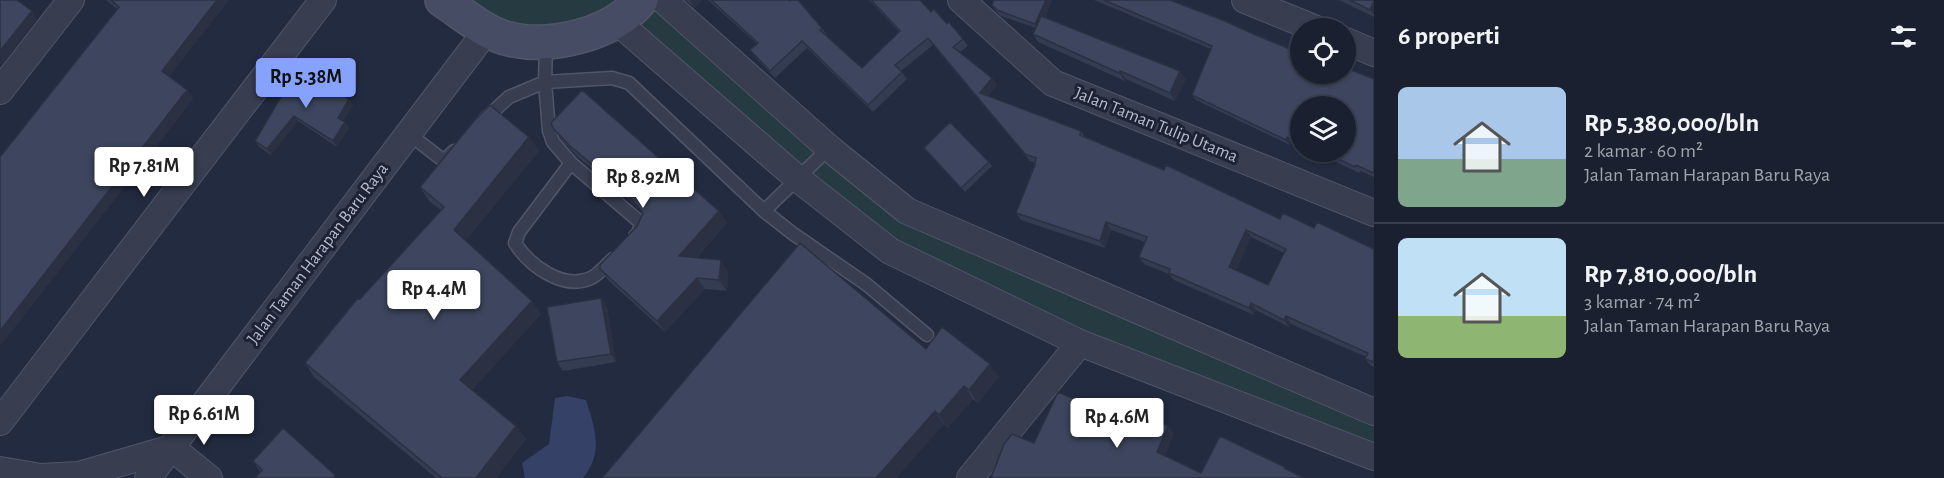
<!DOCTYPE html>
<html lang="id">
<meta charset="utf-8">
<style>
:root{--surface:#1a2030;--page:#232838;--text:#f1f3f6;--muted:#9fa3ab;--line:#383e4c;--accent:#87a2fd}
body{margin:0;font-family:"Alegreya Sans",sans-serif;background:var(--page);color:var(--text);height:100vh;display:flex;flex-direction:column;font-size:22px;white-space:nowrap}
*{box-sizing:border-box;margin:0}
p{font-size:20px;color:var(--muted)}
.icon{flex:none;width:33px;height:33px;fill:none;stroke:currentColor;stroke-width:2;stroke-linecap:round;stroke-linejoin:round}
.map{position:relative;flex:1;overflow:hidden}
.details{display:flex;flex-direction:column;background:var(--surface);width:570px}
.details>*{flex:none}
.fabs{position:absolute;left:1290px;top:18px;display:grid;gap:12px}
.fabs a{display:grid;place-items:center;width:66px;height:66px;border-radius:50%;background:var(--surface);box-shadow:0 2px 4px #0004,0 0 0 2px var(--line);font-size:30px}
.price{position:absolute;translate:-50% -51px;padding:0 14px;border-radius:6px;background:#fff;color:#222;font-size:20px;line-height:39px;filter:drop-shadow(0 2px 3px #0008)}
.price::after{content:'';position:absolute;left:50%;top:36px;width:18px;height:14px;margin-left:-9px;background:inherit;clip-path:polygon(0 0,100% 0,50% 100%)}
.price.current{background:var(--accent);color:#111}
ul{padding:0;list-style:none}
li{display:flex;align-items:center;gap:18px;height:150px;padding:0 24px}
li+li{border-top:2px solid var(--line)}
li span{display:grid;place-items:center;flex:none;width:168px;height:120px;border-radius:9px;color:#555}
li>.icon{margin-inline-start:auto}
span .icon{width:72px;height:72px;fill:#fffc;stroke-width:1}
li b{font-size:26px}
h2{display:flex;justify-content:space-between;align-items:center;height:72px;padding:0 24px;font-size:26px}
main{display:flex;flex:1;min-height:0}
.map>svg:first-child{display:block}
.green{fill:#263a41}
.water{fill:#354166}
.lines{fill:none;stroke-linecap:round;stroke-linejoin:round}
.lane-casing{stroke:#505668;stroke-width:15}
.street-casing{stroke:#505668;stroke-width:28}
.secondary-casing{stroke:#505668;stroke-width:36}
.lane{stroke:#383e50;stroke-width:12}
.street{stroke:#383e50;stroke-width:26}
.secondary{stroke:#464c63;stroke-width:33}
.wall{fill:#343c51;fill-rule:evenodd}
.shaded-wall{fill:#2b3142}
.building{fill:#3d465e;stroke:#2b3142;stroke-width:1.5;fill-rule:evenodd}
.labels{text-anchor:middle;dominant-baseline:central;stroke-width:6;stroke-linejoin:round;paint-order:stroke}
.street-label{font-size:18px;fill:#b4b9cb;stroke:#1d2335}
</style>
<main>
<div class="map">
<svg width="1374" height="478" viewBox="0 0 1374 478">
<rect width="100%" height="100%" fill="#232b40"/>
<!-- green -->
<path class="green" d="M442,0H663L907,211L1374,412V457L918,266L615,21L546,42Z"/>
<!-- water -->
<path class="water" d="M567,396L586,400C595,428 604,453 583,478H525L522,463L549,444L555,398Z"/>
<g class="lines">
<!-- lane casing -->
<g class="lane-casing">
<path id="lane" d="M546,43L545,82L549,131L553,142L571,163L641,223L639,232L635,236
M485,119L509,97L545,82L612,78L629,83L764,211L792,233L866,284L927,335
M409,134L444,161L454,151
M571,163L519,232L515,243C529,265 563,291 591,278C599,274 606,265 613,259
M764,211L829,148"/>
</g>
<!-- street casing -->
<g class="street-casing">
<path id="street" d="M663,0L829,148L907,211L1374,412
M961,0L1053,83L1374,213
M1245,0L1314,28
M615,20L797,178L890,251L1080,343L1374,457
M1346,41L1374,53
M0,91L71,0
M0,422L323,0
M0,470L41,477L79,475L172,448L209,478
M148,478L487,30
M970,478L1080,343"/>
</g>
<!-- secondary casing -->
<g class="secondary-casing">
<path id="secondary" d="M442,0C462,13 482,31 505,38C549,50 612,35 641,0"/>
</g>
<!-- lane -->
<use href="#lane" class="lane"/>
<!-- street -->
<use href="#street" class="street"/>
<!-- secondary -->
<use href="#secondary" class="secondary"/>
</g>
<!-- wall -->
<path class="wall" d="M106,0H229L169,76L187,90L193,99L0,346V157L117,9Z
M685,0H702L695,8Z
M708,0H798L822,28L827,35V36L862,68L899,32L869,0H920L931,12L947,24L963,39L968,46L960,52L992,78L997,85L988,96L1081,131L1085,137L1280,219L1314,228L1374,249V367L1371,366L1365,359L1366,357L1291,324L1289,327L1256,310L1254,315L1174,280L1169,274L1144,264L1139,257L1145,242L1111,230L1105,248L1021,220L1016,213L1035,163L1030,161L933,45L901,71L907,79L873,112L807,48L775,78L755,57L750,50L757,44ZM1251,237L1284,253L1268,285L1236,270Z
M994,0H1052L1045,18L1186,79L1175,101L1126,79L1125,81L1038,42L1033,34L1036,28L1001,16L996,11L992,5Z
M1094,0H1170L1300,74L1374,79V177L1360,171L1359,173L1316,152H1346L1300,106V147L1291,143L1290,145L1196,100L1192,95L1211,49Z
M1339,0H1374V17Z
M298,68L349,99L353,105L343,121L349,128L337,147L298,121L271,155L259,147L255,141Z
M553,128L719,211L727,223L696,258L728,271L727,291L705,289L665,332L608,280L600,269L637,226L643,214L635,205L577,156L561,139Z
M529,137L539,151L465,241L541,314L472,390L526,439L496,478H436L314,377L305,363L360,299L441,210L429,201L420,187Z
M924,148L989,162L992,166L965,192Z
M601,298L607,307L616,362L563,371L557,362Z
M926,349L999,377L978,403L973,399L948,428L944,424L896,478H602Z
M253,461L337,478L260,472Z"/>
<!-- shaded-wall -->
<path class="shaded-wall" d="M217,0H229L167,79L162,71Z
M691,0H702L695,8L690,1Z
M1046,0H1052L1039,30L1035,24Z
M1373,3L1374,5V15L1370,10Z
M32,11L37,19L1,66L0,51Z
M1120,71L1126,79L1125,81L1119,73Z
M1180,71L1186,79L1175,101L1170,93Z
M992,78L997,85L985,100L980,93Z
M187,90L193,99L0,346V331Z
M349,99L353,105L342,123L338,118Z
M294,116L298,121L271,155L267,149Z
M345,122L349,128L337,147L333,141Z
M529,137L539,151L463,243L454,230Z
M1287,137L1291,143L1290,145L1286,140Z
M719,211L727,223L687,267L679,256Z
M1106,222L1111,230L1105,248L1100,241Z
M1246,230L1251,237L1234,274L1229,267Z
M721,260L728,271L727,291L719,280Z
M697,278L705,289L665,332L657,321Z
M601,298L607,307L616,362L611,354Z
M532,301L541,314L469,393L460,380Z
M1251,303L1256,310L1254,315L1249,308Z
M1286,316L1291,324L1289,327L1284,320Z
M990,364L999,377L978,403L969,390Z
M964,386L973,399L948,428L939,415Z
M935,411L944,424L896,478H876Z
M516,426L526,439L496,478H476Z
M1168,426L1174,434L1163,461L1157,452Z"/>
<!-- building -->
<path class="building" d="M0,0H17L32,11L0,51Z
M111,0H217L162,71L187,90L0,331V157L119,7Z
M711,0H788L790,1L791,0H798L822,28L820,30L862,68L900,31L871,0H920L931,12L934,9L947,24L949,22L963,39L953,47L992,78L980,93L1081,131L1080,135L1164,170L1166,165L1280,219L1283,213L1314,228L1317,222L1374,249V362L1365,359L1368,353L1286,316L1284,320L1251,303L1249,308L1169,273L1170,269L1139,257L1147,237L1106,222L1100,241L1016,213L1035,165L1036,158L1025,154L928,38L895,65L902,72L868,105L802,41L770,71L750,50L758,43ZM1246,230L1286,249L1268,285L1229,267Z
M994,0H1046L1035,24L997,10L992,5Z
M1104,0H1170L1225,21L1258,36L1300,53V74H1346V68L1374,79V173L1356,165L1355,167L1324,152H1346V106H1300V144L1287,137L1286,140L1192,95L1212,46Z
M1350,0H1374V4L1373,3L1370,10Z
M1041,16L1180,71L1170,93L1120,71L1119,73L1033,34Z
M298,68L349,99L338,118L345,122L333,141L294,116L267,149L255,141Z
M582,90L719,211L679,256L721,260L719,280L697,278L657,321L600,269V265L637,226L643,213L627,194L569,145L553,128L551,123Z
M490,105L529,137L454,230L532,301L460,380L516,426L476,478H442L305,363L358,298L360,299L444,207L420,187L474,121Z
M950,122L989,162L961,188L924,148Z
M800,243L926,349L942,327L990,364L969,390L964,386L939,415L935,411L876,478H602Z
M601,298L611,354L557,362L547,307Z
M1058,392L1081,402L1083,398L1105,408L1109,398L1168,426L1157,452L1201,473L1220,436L1285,467L1284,468L1304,478H991L1004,444L1012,434L1034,443Z
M283,428L335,475L333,478H255L262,470L253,461Z"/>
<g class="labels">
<!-- street labels -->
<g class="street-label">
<text transform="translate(1156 125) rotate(22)">Jalan Taman Tulip Utama</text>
<text transform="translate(318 254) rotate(-53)">Jalan Taman Harapan Baru Raya</text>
</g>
</g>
</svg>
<div class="fabs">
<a><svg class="icon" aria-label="locate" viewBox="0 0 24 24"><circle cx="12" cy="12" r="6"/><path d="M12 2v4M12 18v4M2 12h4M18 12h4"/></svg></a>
<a><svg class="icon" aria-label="layers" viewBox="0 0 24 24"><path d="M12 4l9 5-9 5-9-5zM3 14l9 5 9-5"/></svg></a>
</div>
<b class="price current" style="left:306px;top:109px">Rp 5.38M</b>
<b class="price" style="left:144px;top:198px">Rp 7.81M</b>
<b class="price" style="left:643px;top:209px">Rp 8.92M</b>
<b class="price" style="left:434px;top:321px">Rp 4.4M</b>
<b class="price" style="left:204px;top:446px">Rp 6.61M</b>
<b class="price" style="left:1117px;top:449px">Rp 4.6M</b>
</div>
<section class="details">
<h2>6 properti<svg class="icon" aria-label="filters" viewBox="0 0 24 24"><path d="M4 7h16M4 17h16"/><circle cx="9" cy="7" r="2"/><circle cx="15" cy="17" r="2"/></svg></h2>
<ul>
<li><span style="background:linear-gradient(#a9c7e8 60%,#7fa58c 0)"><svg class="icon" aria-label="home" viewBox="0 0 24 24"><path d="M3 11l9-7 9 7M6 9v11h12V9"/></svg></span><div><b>Rp 5,380,000/bln</b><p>2 kamar · 60 m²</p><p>Jalan Taman Harapan Baru Raya</p></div></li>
<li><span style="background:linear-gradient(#bfe0f5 65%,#8fb573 0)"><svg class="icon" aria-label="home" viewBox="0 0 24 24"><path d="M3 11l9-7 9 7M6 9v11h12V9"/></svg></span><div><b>Rp 7,810,000/bln</b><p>3 kamar · 74 m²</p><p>Jalan Taman Harapan Baru Raya</p></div></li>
</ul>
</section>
</main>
